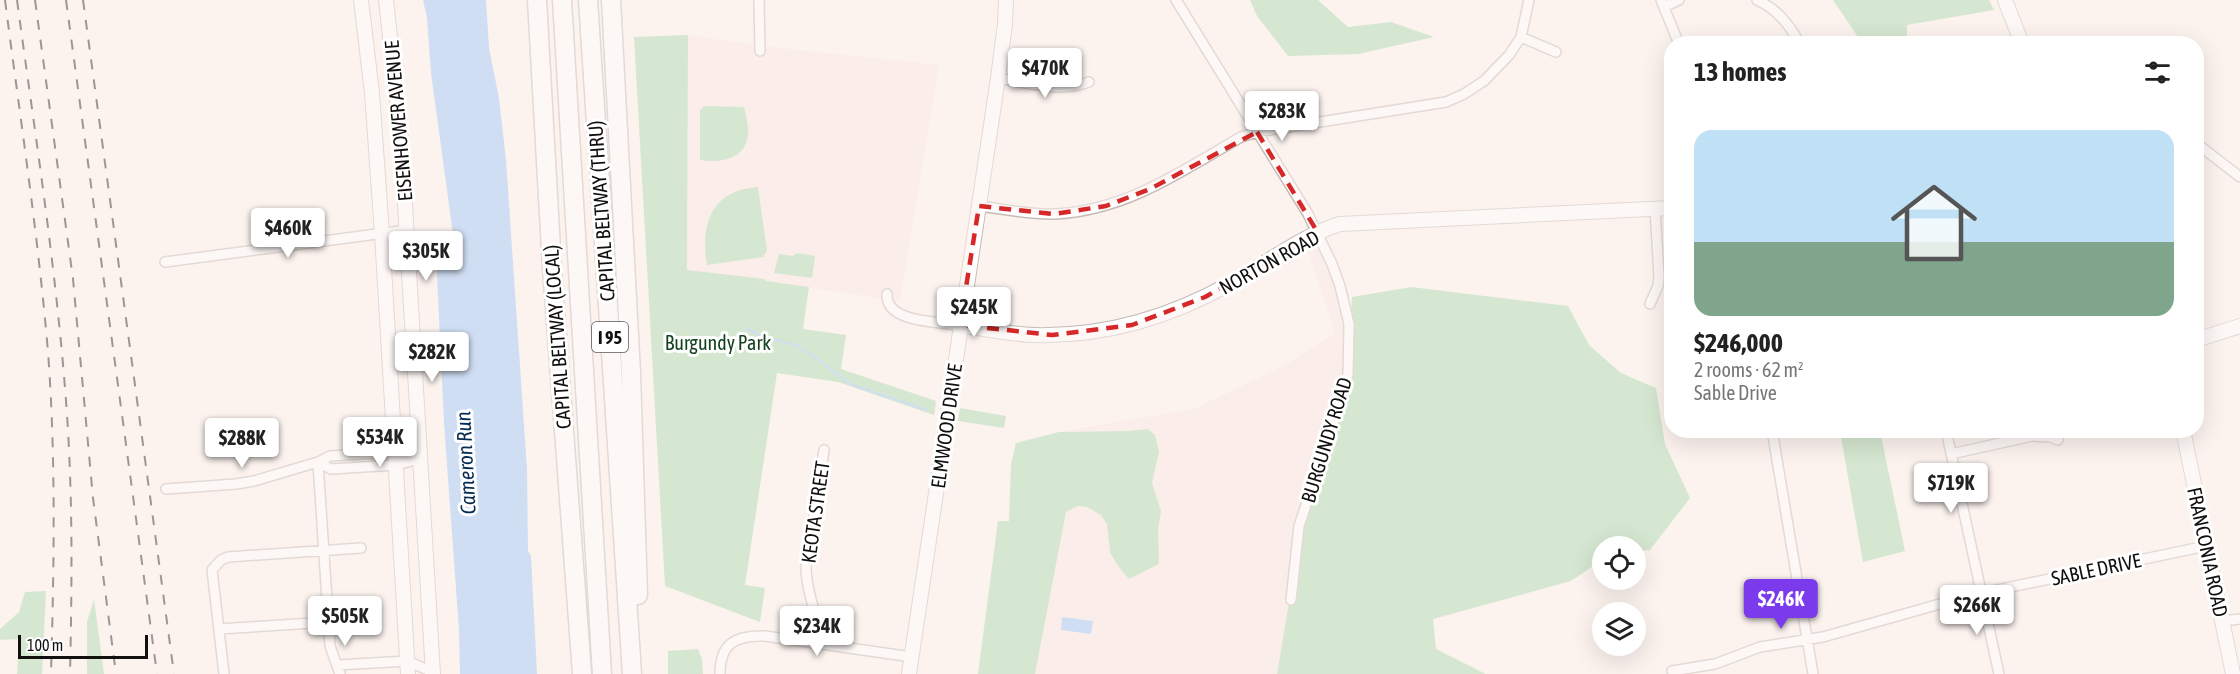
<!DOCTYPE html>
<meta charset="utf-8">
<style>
:root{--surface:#fff;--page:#f6f6f6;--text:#222;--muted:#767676;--accent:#7c3aed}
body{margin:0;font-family:"Asap Condensed",sans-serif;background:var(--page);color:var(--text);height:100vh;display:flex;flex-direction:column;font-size:22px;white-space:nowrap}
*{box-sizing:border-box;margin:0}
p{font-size:20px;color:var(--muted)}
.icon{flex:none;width:33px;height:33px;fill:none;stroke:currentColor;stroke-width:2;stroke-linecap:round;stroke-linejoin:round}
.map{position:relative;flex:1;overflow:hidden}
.drawer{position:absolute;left:1664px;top:36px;width:540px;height:402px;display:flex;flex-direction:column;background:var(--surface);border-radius:24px;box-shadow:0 6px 24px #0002}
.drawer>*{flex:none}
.fabs{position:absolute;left:1592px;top:536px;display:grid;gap:12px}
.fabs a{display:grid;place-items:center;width:54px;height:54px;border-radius:50%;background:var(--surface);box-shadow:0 6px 24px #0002;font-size:30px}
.scale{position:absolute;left:18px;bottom:15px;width:130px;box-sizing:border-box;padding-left:6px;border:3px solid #12100e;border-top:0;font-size:16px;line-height:21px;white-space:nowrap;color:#12100e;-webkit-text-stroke:4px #fff;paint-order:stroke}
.price{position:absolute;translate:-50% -51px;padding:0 14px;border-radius:6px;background:#fff;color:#222;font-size:20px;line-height:39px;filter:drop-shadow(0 2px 3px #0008)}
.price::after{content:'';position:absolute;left:50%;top:36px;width:18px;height:14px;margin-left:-9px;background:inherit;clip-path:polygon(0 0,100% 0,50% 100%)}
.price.active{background:var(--accent);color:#fff}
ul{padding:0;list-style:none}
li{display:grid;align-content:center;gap:12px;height:318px;padding:0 30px}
li span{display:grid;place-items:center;height:186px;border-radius:18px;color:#555}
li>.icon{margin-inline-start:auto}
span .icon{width:108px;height:108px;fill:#fffc;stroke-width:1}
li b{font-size:26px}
h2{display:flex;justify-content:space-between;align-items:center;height:72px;padding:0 30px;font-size:26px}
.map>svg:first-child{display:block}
.education{fill:#fbe6e4}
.green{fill:#a7daac}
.water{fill:#9bc6f8}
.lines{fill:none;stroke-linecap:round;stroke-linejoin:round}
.stream{stroke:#9bc6f8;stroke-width:2}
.street-casing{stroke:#c5bcb8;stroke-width:12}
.secondary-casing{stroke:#c5bcb8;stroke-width:16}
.highway-casing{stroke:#c5bcb8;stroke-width:21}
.street{stroke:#fff;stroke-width:9}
.secondary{stroke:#fff;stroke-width:14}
.highway{stroke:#fff;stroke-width:18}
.rail{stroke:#2b2826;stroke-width:2;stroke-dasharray:10 10;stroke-linecap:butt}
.marked{fill:none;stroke:#d62828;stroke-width:4.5;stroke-dasharray:12 8;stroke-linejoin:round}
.labels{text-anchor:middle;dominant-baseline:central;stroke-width:6;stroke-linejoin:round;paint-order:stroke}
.shield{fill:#fff;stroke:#595856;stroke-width:1.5}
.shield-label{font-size:18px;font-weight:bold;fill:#12100e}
.street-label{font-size:20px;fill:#12100e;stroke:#fff}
.park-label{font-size:20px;fill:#13421c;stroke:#fff}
.water-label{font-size:21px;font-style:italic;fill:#042b51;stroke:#fff}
</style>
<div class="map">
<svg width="2240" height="674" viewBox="0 0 2240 674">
<rect width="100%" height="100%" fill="#fcf3ef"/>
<!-- education -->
<path class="education" d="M688,35L780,48L939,65L900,301L687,270Z
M1318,233L1347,316L1348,374L1291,600L1277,674H1035L1066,512L1011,464L1016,443L1059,432L1194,409L1285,365L1335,333L1304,240Z"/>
<!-- green -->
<path class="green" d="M1250,0H1318L1348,27L1391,22L1434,37L1358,54L1288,56L1257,16Z
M1833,0H1989L1994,10L1907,25V43H1862Z
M688,35L687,270L765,279L766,281L809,287L803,329L846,335L841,369L936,401L934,415L838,382L777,373L745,585L765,588L760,622L665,586L634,37Z
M705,106L744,107C746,115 749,127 748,135C745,160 720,163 700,160V110Z
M758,187L767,251L763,257L707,265C700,225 711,190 758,187Z
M797,253L815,256L812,278L774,273L779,254L793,256Z
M1411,287L1568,306L1589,345L1621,373L1656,388L1665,444L1690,498L1650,550L1635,551V546H1602V560L1571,581L1433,619L1436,649L1486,674H1277L1304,514L1348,374L1352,297Z
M960,408L1006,416L1004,428L958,421Z
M1148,429L1155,435L1159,452L1152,483L1161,511L1158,529L1159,564L1129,579L1118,566L1110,552L1107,524L1101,515L1087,507L1078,506L1066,512L1035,674H978L998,521H1009L1011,464L1016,443L1059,432L1129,431Z
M1840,431H1880L1905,551L1863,562Z
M46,591L42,674H17L19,639L2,640L0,639V629L19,612L25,592Z
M94,599L104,674H87V622Z
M698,649L702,659L703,674H668V651Z"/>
<!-- water -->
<path class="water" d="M423,0H486L489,48L499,98L506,160L527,469L528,551L531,556L537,674H460L459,630L444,423L436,254L451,244L453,234L431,73L427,18Z
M1062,617L1093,621L1091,634L1061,630Z"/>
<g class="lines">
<!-- stream -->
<path class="stream" d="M747,329L764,337L796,345L816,358L850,384L926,410"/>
<!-- street casing -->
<g class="street-casing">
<path id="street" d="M759,0L760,51
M1176,0L1308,214L1332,264L1340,286L1349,324L1348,374L1342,397L1299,526L1291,600
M1661,0L1679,44
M1757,0C1777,9 1789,24 1800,44
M1664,7L1679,0
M1521,37L1556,52
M998,78C1028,83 1060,93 1089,82
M2196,143L2240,177
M979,206C1004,209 1030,215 1056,214C1127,210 1182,171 1241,137L1257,132L1446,102L1464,94L1484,81L1509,55L1521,37L1529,0
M165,262L407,230
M887,294C885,323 940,322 960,325
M1650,304L1658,286L1659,276L1655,208
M1772,430L1813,674
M1946,430L1999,674
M1951,454L2032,436L2050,437L2058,440
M318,462L330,646L340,674
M318,462L331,469L396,465L419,459
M166,489L236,484L254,481L318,462L330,456L395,452L421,458
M2222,621L2240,619
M219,629L328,622
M816,643C820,613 806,596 806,568L824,450
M338,665L407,661L433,672
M1672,671L1715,664L1760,647L1823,637L1968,596L2206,546
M224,674L212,570L221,560L228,557L361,548
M720,674C720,643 736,635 765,636L912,657"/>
</g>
<!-- secondary casing -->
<g class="secondary-casing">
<path id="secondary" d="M361,0L372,93L382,234L408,674
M386,0L401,138L433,674
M2005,0L2022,44
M960,325C985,329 1009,334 1033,335C1104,337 1169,318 1231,283C1266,264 1301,236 1340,224L1671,208
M2196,340L2240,326
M2183,430L2233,674
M909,674L998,78L1005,24L1006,0"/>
</g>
<!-- highway casing -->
<g class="highway-casing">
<path id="highway" d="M537,0L552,268L582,674
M562,0L602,674
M588,0L632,674
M611,0L631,373L638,595"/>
</g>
<!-- street -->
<use href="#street" class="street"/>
<!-- secondary -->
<use href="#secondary" class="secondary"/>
<!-- highway -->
<use href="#highway" class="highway"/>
<!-- rail -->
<path class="rail" d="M5,0C20,117 38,234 48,352C56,458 54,567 51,674
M17,0C35,134 56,267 66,401C73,492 72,583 70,674
M35,0L73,279L93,498L116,674
M66,0L157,674
M83,0L174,674"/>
</g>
<!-- marked area -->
<path d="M0 0H2240V674H0ZM1257,132L1318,233L1205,297L1132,325L1052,335L960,325L979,206L1054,214L1106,206L1150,189Z" fill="#fcf3ef" fill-opacity=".55" fill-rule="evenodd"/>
<path class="marked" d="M1257,132L1318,233L1205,297L1132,325L1052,335L960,325L979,206L1054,214L1106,206L1150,189Z"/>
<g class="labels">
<!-- shield labels -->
<rect class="shield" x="592" y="322" width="36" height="30" rx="4.5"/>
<g class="shield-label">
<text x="610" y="337">I 95</text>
</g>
<!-- street labels -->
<g class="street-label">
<text transform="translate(398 121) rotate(-95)">EISENHOWER AVENUE</text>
<text transform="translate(601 211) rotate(-94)">CAPITAL BELTWAY (THRU)</text>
<text transform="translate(1269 262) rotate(-29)">NORTON ROAD</text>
<text transform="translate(557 337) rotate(-94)">CAPITAL BELTWAY (LOCAL)</text>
<text transform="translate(946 426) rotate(-82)">ELMWOOD DRIVE</text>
<text transform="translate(1326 440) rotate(-73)">BURGUNDY ROAD</text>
<text transform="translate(815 512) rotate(-82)">KEOTA STREET</text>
<text transform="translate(2208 552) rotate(78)">FRANCONIA ROAD</text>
<text transform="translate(2096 569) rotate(-12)">SABLE DRIVE</text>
</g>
<!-- park labels -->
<g class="park-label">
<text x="718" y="342">Burgundy Park</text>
</g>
<!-- water labels -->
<g class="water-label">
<text transform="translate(465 463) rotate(-93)">Cameron Run</text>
</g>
</g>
</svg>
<div class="fabs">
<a><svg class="icon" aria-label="locate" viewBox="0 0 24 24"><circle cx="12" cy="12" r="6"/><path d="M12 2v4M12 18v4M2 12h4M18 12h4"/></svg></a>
<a><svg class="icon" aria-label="layers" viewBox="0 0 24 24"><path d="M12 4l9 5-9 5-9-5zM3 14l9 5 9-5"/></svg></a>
</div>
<div class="scale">100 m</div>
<b class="price" style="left:1045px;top:99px">$470K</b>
<b class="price" style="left:1282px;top:142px">$283K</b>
<b class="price" style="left:288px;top:259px">$460K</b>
<b class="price" style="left:426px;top:282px">$305K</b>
<b class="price" style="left:974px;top:338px">$245K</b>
<b class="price" style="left:432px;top:383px">$282K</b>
<b class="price" style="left:380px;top:468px">$534K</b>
<b class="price" style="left:242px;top:469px">$288K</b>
<b class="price" style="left:1951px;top:514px">$719K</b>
<b class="price active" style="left:1781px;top:630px">$246K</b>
<b class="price" style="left:1977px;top:636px">$266K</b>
<b class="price" style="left:345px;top:647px">$505K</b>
<b class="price" style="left:817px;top:657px">$234K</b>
<section class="drawer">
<h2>13 homes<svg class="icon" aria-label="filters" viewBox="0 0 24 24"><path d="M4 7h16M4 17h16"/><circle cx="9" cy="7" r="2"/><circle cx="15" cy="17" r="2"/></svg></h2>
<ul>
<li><span style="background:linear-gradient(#bfe0f5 60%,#7fa58c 0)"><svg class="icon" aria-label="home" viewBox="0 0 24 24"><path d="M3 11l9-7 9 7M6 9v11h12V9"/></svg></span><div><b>$246,000</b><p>2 rooms · 62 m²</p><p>Sable Drive</p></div></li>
</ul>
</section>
</div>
